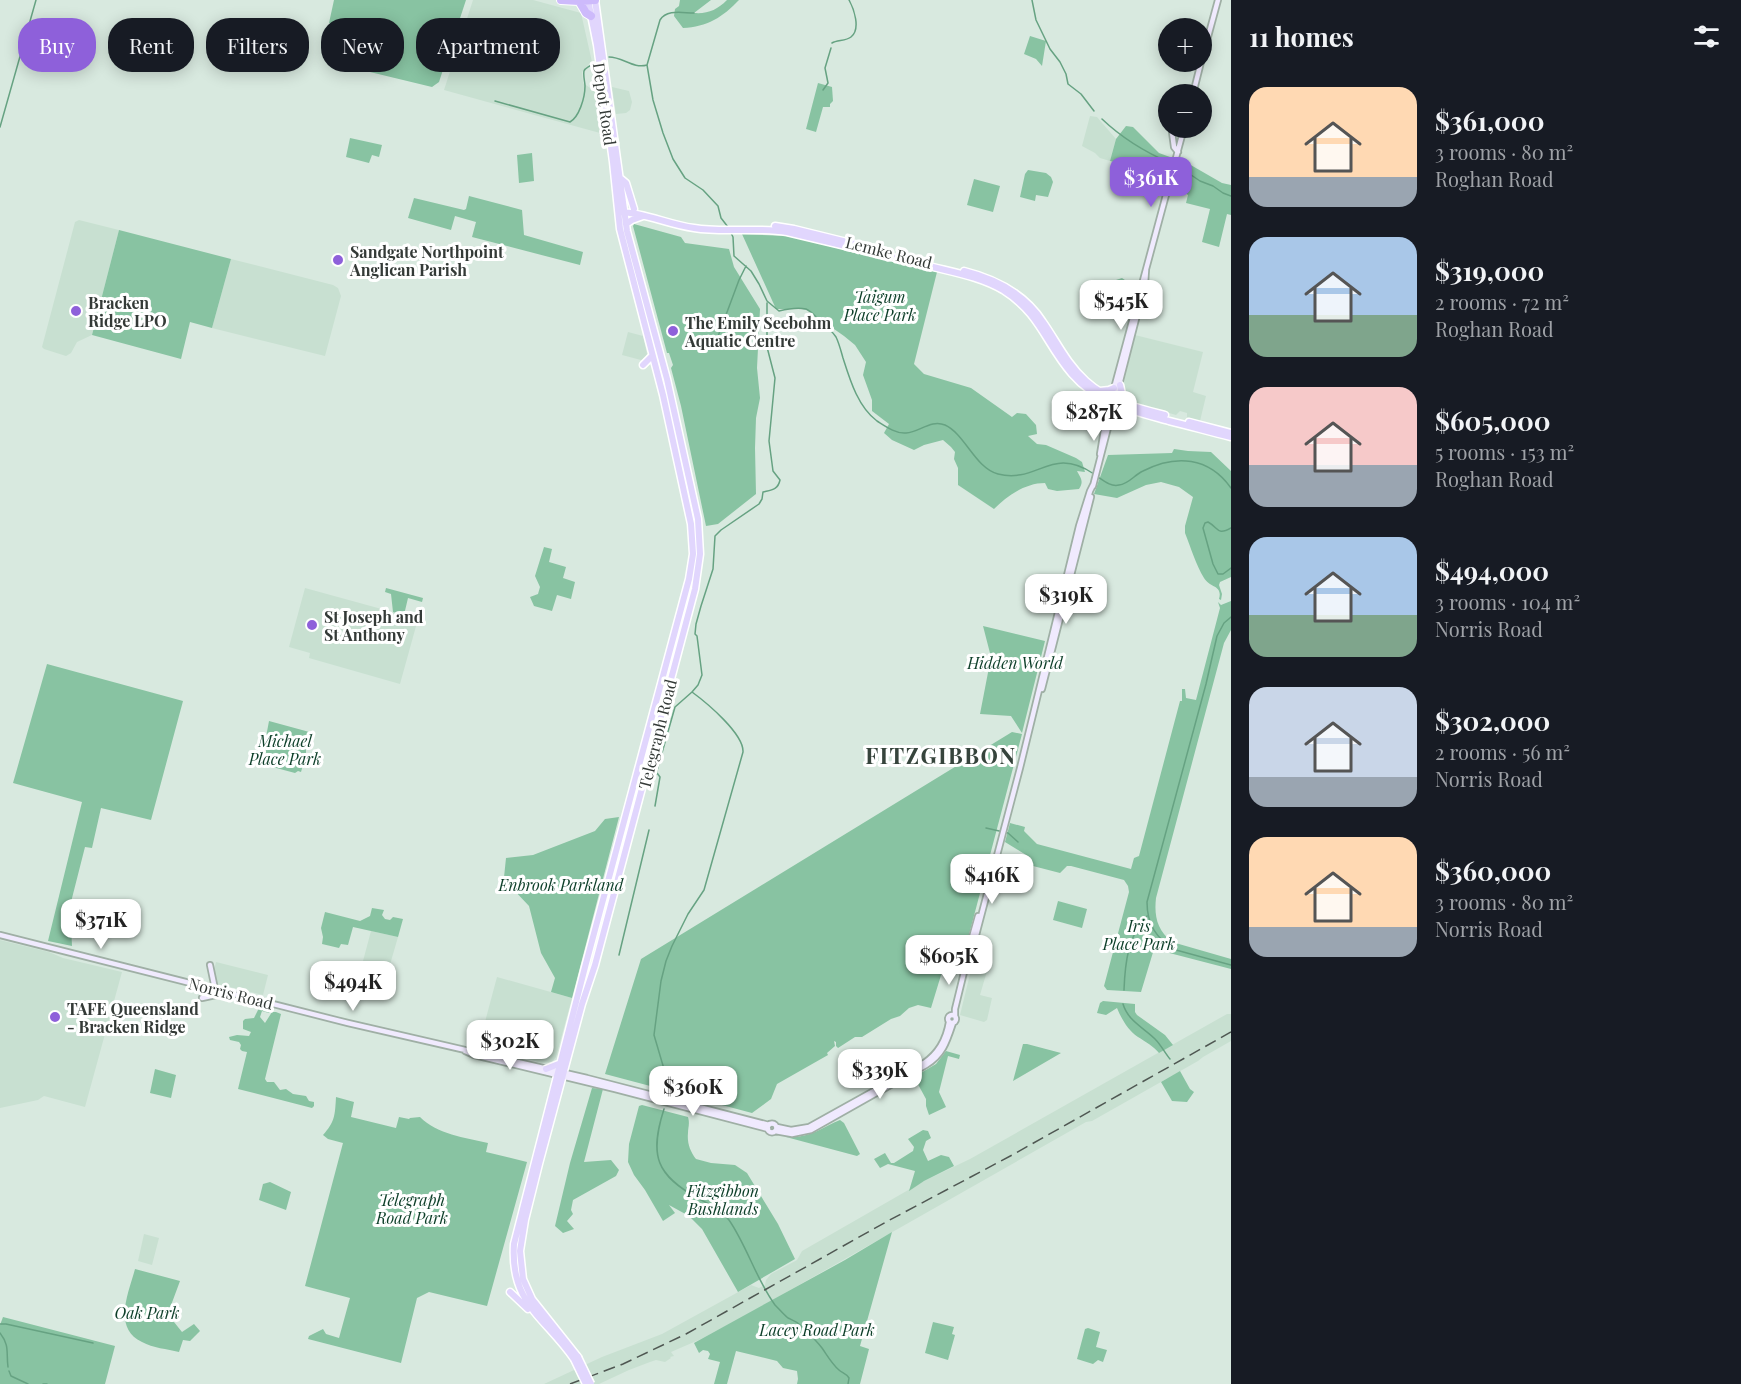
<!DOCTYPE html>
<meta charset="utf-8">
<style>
:root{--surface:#171b24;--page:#242831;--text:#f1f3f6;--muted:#9ea1a6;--accent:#8e60da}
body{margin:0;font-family:"Playfair Display",serif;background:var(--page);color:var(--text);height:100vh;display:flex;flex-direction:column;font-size:22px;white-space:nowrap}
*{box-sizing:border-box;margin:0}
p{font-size:20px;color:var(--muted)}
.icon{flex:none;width:33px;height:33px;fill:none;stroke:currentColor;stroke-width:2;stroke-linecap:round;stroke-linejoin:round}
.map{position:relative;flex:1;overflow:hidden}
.details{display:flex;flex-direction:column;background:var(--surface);width:510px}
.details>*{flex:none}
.guide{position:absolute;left:18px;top:18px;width:570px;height:54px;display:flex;gap:12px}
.fabs{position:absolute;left:1158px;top:18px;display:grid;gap:12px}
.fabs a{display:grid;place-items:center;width:54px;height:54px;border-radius:50%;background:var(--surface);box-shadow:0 3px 15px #0003;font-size:30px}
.price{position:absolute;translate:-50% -51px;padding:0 14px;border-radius:12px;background:#fff;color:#222;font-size:20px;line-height:39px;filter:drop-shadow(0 2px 3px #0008)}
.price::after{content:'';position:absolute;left:50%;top:36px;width:18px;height:14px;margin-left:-9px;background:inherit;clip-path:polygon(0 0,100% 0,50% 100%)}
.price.selected{background:var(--accent);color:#fff}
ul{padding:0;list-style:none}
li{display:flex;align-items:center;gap:18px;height:150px;padding:0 18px}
li span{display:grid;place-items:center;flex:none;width:168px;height:120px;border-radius:18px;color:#555}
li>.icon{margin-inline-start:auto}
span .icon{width:72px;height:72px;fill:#fffc;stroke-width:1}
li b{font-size:26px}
h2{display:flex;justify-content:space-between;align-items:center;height:72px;padding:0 18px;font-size:26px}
.chip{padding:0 21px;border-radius:24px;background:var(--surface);box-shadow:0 3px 15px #0003;font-size:21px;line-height:54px}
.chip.selected{background:var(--accent);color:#fff}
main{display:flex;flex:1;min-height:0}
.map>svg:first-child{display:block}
.built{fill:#c8e0d1}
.green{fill:#88c3a2}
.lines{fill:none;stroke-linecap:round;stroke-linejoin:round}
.stream{stroke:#66a282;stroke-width:1.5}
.secondary-casing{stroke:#9fafa5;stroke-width:8}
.primary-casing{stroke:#fff;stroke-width:9}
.motorway-casing{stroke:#fff;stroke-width:10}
.secondary{stroke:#f0eafe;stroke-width:4.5}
.primary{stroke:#e1d6fd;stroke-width:6}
.motorway{stroke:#cdbafb;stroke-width:8}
.rail{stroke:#4f5752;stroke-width:1.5;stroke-dasharray:12 6;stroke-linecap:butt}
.primary-bridge-casing{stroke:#fff;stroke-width:9;stroke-linecap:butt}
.primary-bridge{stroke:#e1d6fd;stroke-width:6}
.poi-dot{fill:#8e60da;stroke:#fff;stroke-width:2}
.labels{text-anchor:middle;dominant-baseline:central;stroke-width:6;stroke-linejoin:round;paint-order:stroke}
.street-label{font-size:16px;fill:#343a37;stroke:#fff}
.poi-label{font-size:16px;font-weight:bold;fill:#343a37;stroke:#fff;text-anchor:start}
.park-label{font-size:16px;font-style:italic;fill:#0c3e28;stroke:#fff}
.district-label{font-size:22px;font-weight:bold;letter-spacing:1.5px;fill:#36443c;stroke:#fff}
</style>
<main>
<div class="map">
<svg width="1231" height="1384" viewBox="0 0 1231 1384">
<rect width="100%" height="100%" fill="#d8e9df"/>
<!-- built -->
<path class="built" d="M473,0H533L581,13L592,62L589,64L582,72L583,83L596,92L600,133L444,90Z
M612,87L629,91L632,102L630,110L626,113L616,114Z
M1090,116L1097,117L1116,139L1110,161L1100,158L1095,153L1082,146Z
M79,220L119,230L92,335L77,342L71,353L66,356L44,349L42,347L75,222Z
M231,259L333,285L338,288L341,296L325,356L212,328Z
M628,332L643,336L647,354L645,359L641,360L622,355Z
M1135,335L1203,352L1193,392L1206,396L1200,421L1187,417V413L1180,411L1176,415L1135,403L1126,395L1124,382Z
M305,588L418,619L400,684L309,658L310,653L289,647Z
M371,931L398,937L389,968L363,961Z
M0,940L49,952L63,958L122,972L85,1107L44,1096L38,1100L0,1108Z
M216,962L268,975L263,995L217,984L215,981L214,970Z
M974,967L987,971L980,995L992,998L987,1020L984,1022L960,1015L971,970Z
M497,977L572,998L556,1057L552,1062L541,1063L497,1050L490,1051L478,1048Z
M1227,1014H1231V1041L1203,1057L1198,1061L1092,1121L1086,1122L748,1314L701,1339L671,1352L674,1356L670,1357L671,1358L665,1362L656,1360L650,1362L629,1370L599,1384H544L602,1357L662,1334L751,1285L759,1288L765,1285L766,1280L771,1274L797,1260L802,1251L924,1181L970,1159Z
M144,1234L159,1238L152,1265L138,1261Z"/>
<!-- green -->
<path class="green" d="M334,0H466L439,82L432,87L341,65L349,29L329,23Z
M680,0H711L694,13C708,14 717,10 727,0H739C723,17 707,27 683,28L674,16L675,9L679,6Z
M1030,36L1046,41L1042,66L1036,59L1024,54Z
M818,83L832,87L833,101L830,104V107H823L816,132L806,129Z
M1126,126L1133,127L1159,153L1170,157L1166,172L1152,169L1148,171L1110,161L1116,139Z
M350,138L382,145L379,157L372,155L369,163L346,157Z
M532,153L534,181L519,183L517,155Z
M1182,160L1222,183L1231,185V215L1227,214L1219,247L1202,242L1210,209L1186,203L1188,195L1182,190L1174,188Z
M1028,170L1046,173L1051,177L1053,182L1048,197L1036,195L1035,201L1020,197L1025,174Z
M974,179L1000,186L993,212L967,205Z
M469,196L522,210L524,235L583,252L580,265L472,237L476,222L455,216L451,230L408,218L414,198L464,210L466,209Z
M634,224L681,237L685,243L729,249L734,267L760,309L757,368L760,398L756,418L755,448L756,494L718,524L706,526L681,406L671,368L673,365L669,353H667L633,226Z
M119,230L231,259L212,328L190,322L181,359L92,335Z
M742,234L787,236L937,272L914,364L924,374L971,388L1012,417L1017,413L1026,414L1036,425L1037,434L1028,436L1037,444L1046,445L1076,458L1082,462L1085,472L1077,471C1081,479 1084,481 1079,489L1057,491L1048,489L1045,483C1025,483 1007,496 994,509L958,485V468L954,459L955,452L951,447L943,440L924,445L914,450L892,440L884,433L889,424L872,411V400L863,375L866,362L855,345L844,336L807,310L801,309H776Z
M1122,278L1135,287L1130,308L1125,311L1103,305L1100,290L1110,282Z
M1174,449L1188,451L1211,452L1231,471V577L1220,582L1219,585L1222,594L1221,600L1219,599C1223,585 1210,588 1204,578C1196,565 1191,548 1185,533V526L1193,497L1179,487L1161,482L1146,485L1117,498L1094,494L1108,455L1172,453Z
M544,547L552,549L549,562L566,567L563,578L575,582L571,599L557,595L552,611L534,606L530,597L538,594L540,587L535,576Z
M386,588L423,598L422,602L408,598L404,615L393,612L391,594L385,592Z
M1231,601V630L1224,643L1156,898C1154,916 1157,930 1172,942L1231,959V969L1154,949L1141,992L1107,990L1104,986L1129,892L1128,886L1124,880L1071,866H1067L1060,873L1033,866L1031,858L1005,842L1010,823L1025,827L1024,831L1037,844L1131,869L1134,858L1139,856L1180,701H1182V689H1185L1186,698L1196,700L1220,608L1218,602L1221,605Z
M983,626L1045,641L1022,733L1011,716L980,714L991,657Z
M47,664L183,701L151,820L101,808L92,848L85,847L70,906L72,946L48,941L82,802L13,783Z
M269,721L313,733L310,745L306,748V755L301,772L298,771L295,773L265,765L266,737Z
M1012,732L1022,734L961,965L957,974L954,975L955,963L945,962L931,1008L918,1005L909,1008L900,1016L891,1019L862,1037H855L838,1048L836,1046V1042L834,1041L835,1046L827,1053L828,1055L777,1084L771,1099L752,1113L605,1074L641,959Z
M619,817L572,998L551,992L555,978L541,953L529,906L512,888L503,887L506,858L533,855L595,831L605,819Z
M1058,901L1087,909L1082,928L1053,920Z
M372,908L384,910L382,915L385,919L390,920L393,917L403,919L398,937L353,927L348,945L341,944L339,948L322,944L323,937L321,928L325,912L360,921L370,916Z
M1103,1001L1135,1004V1012L1137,1015L1165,1035L1173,1045L1159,1053C1153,1046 1146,1042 1138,1037C1128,1030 1122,1020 1117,1008L1106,1015L1097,1013L1100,1003Z
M261,1008L270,1009L271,1010L269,1013L262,1011L260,1017L265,1023L272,1012H276L281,1014L265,1079L267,1082H274L280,1090L286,1089L293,1094L306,1096L309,1101L314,1102V1106L312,1108L238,1089L247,1052L242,1051L240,1049L241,1045L239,1042L230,1040L229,1037L237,1035L249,1036L251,1032L243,1029V1021L245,1019L254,1018L258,1010Z
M1023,1044H1027L1061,1053L1013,1081Z
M946,1051L960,1055L959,1059L948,1056L939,1092L946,1107L929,1115L926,1106V1099L914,1077L936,1064Z
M155,1069L176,1075L171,1098L150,1093Z
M1180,1071L1190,1089L1194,1092L1187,1102L1172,1101L1161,1082Z
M592,1088L603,1089L584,1162L611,1160L619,1170L616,1176L573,1200L571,1210L573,1214L567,1221L574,1229L563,1233L555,1226L570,1163Z
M336,1097L354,1102L351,1117L396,1128L399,1117L409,1119L410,1118L420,1117C438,1135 464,1137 488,1143L486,1152L527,1162L487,1306L429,1292L417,1298L401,1363L308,1339L309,1336L323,1329L326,1334L339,1338L350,1298L305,1286L343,1143L328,1139L323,1135C335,1122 335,1115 336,1097Z
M642,1105L688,1117C690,1124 688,1127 688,1133C687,1143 690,1151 696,1159L711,1163L735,1165L747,1173L778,1224L795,1259L738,1292L702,1229L689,1216L669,1205L675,1213L663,1221L645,1190L634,1175L628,1162L629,1144L639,1106Z
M840,1120L844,1123L860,1154L857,1156L786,1137C808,1139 821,1128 840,1120Z
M923,1130L928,1131L931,1138L926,1141L923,1150L928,1161L941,1155L949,1157L954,1166L924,1181L909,1191L915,1171L888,1164L880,1168L874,1159L885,1153L891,1163H894L913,1151L914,1147L908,1139Z
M270,1182L291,1192L286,1210L259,1200L263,1184Z
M892,1232L860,1346L869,1349L860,1384H797L798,1379L797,1371L783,1368L777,1361L736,1351L727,1384H714L720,1362L708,1359L710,1354L708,1351L703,1350L699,1353L694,1343L845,1260Z
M135,1269L180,1281L170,1308V1317L182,1332L194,1324L200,1331L190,1341L183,1340L179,1352C167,1349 153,1348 142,1342C112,1328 129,1292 135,1269Z
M3,1317L115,1346L105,1384H0V1325Z
M933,1322L954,1327L952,1334L955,1335L948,1360L925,1353Z
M1088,1328L1100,1332L1096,1347L1107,1350L1103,1362L1098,1360L1093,1364L1077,1359L1085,1329Z"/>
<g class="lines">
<!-- stream -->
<path class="stream" d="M1032,0L1036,20L1050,49L1060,62L1066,74L1068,84L1081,94L1094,111
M694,13C682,13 667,9 660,20L647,65L653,100L663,133L673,159L685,178L703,190L718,206L721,218L728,227
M832,43C837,40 846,41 851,37C861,29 854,9 849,0
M609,57C623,57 633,69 647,65
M823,90L828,83L825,68L831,48
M495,101L570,122C579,117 585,98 585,86C585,82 583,76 584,71C585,68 589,67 591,65
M1102,119C1123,139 1145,152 1170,163
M0,127L36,0
M1178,166L1200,181L1213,186L1223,193L1231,196
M730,231L733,237L734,256L751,271L759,284L767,301L779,311C787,309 797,307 806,309C811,311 816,317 820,321C825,325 832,331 836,337C839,343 841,351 843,358C850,380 858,407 877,421C885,426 896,434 906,433C920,432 931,419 945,425C965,434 975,468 998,474C1038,484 1051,445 1094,474
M703,352L717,339L739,280L746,266
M1098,477C1104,481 1111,487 1119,485C1129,484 1134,475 1143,471C1176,454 1209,457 1231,488
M1231,528C1217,536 1219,528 1208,522L1205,523L1203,528L1213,564L1218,574H1223L1231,568
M1231,617L1224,623L1217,636L1206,684L1147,902C1147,924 1156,939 1176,950L1231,965
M656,774L675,707L692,692L698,685L702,675L697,636L695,634L696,624L701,606L713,569L715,536L721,530L759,504L762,499L763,492C771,490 778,490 780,480L773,471L769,441L775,378L767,347V303
M655,806L660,777L657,773
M986,828L1008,833L1018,842
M619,955L649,830
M1124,990C1125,963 1128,935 1147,916
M1123,1004C1128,1021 1144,1028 1155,1039C1161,1045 1165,1053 1170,1059
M667,1094L669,1086L654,1035L661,981L666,961L672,946L688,914L704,890L743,752C744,734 707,703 692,692
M664,1109C649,1156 656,1175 699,1199C710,1204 722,1211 729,1220C747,1246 756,1279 775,1305C779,1309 784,1315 788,1318C792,1320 796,1321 800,1325C807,1332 816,1340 822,1348C827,1355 832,1364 839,1370C842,1373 846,1373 849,1378L848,1384
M0,1324H6L93,1343
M0,1333C10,1346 6,1352 8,1367
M9,1371L11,1376L28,1384
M43,1384H47"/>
<!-- secondary casing -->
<g class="secondary-casing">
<path id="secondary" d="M1202,59L1218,0
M1193,94L1201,62
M1172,132L1174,147L1178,152
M1100,454L1106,418L1184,128
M1093,486L1145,284L1146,270
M1042,689L1091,497
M0,935L348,1023L587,1078L769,1125
M969,948L978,916
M210,965L215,989
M965,969L974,943L1020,768L1079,526L1090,491L1093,485
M202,998L225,993
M948 1019a4 4 0 1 1 8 0a4 4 0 1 1-8 0Z
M955,1016V1009L965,968
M465,1051L474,1055L615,1089L768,1129
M767.5 1128a4.5 4.5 0 1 1 9 0a4.5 4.5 0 1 1-9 0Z
M777,1127L791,1130L809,1127L924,1063C939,1053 946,1040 949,1022
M775,1131L792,1134L811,1130L926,1065C943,1055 947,1041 953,1023"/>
</g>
<!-- primary casing -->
<g class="primary-casing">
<path id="primary" d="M620,178L626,183L634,209
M621,212C646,213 669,225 694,228C724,233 756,227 787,232C833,243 879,254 925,265C951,272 979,276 1003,290C1041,314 1045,343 1072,374C1098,404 1133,411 1169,421C1190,426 1210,432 1231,437
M626,224L632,220L643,216
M775,226L794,229L855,244
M964,271C996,279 1025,294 1043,322C1057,342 1067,364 1086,381C1108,401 1137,408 1165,415
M643,365L652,356
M1120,385L1124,403
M1100,391L1109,390L1114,388
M1112,413L1124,409
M1189,422L1231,433
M546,1069L561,1063
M510,1292L528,1309
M578,1357L532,1299L523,1279L520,1251L525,1220L539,1164L582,1004L595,965L695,589L700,554L698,519L667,379L627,231L595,0
M574,1359C545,1317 510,1304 514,1244L585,967L689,579L693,554L691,524L663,395L620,229L613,162L597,45L588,0"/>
</g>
<!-- motorway casing -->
<g class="motorway-casing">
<path id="motorway" d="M561,0L579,1L595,0
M579,1L586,13L591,16"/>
</g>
<!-- secondary -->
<use href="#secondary" class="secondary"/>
<!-- primary -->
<use href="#primary" class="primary"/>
<!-- motorway -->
<use href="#motorway" class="motorway"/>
<!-- rail -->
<path class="rail" d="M570,1384L623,1364L686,1334L886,1222L1014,1154L1231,1032"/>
<!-- primary-bridge casing -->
<g class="primary-bridge-casing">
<path id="primary-bridge" d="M578,1357L591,1384
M574,1359L586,1384"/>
</g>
<!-- primary-bridge -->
<use href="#primary-bridge" class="primary-bridge"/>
</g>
<!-- markers -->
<g class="poi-dot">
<circle cx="338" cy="260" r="6"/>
<circle cx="76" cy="311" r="6"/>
<circle cx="673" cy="331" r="6"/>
<circle cx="312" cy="625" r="6"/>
<circle cx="55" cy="1017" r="6"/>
</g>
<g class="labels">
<!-- street labels -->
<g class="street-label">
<text transform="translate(605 104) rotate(82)">Depot Road</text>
<text transform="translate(889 252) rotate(14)">Lemke Road</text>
<text transform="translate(657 734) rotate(-76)">Telegraph Road</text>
<text transform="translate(231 993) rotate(14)">Norris Road</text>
</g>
<!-- poi labels -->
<g class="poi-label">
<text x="350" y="251">Sandgate Northpoint<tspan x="350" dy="18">Anglican Parish</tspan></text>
<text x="88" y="302">Bracken<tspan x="88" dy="18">Ridge LPO</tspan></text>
<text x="685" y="322">The Emily Seebohm<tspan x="685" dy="18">Aquatic Centre</tspan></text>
<text x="324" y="616">St Joseph and<tspan x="324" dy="18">St Anthony</tspan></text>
<text x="67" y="1008">TAFE Queensland<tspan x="67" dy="18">- Bracken Ridge</tspan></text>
</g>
<!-- park labels -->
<g class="park-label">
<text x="880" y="296">Taigum<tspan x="880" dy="18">Place Park</tspan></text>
<text x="1015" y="662">Hidden World</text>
<text x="285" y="740">Michael<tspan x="285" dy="18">Place Park</tspan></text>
<text x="561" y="884">Enbrook Parkland</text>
<text x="1139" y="925">Iris<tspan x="1139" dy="18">Place Park</tspan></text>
<text x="723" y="1190">Fitzgibbon<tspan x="723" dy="18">Bushlands</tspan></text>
<text x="412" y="1199">Telegraph<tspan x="412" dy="18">Road Park</tspan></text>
<text x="147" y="1312">Oak Park</text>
<text x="817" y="1329">Lacey Road Park</text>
</g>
<!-- district labels -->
<g class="district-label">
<text x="941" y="755">FITZGIBBON</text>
</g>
</g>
</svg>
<div class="fabs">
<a>+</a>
<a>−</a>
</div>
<b class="price selected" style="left:1151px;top:208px">$361K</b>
<b class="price" style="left:1121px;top:331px">$545K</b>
<b class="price" style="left:1094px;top:442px">$287K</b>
<b class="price" style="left:1066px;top:625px">$319K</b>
<b class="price" style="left:992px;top:905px">$416K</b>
<b class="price" style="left:101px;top:950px">$371K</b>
<b class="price" style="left:949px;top:986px">$605K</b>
<b class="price" style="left:353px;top:1012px">$494K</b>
<b class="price" style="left:510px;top:1071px">$302K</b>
<b class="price" style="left:880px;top:1100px">$339K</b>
<b class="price" style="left:693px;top:1117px">$360K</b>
<div class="guide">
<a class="chip selected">Buy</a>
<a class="chip">Rent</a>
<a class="chip">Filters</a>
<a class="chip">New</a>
<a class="chip">Apartment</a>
</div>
</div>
<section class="details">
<h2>11 homes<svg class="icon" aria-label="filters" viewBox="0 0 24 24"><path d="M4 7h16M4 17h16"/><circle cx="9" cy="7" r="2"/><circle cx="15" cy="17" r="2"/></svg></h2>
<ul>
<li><span style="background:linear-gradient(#ffd9b3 75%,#9aa5b1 0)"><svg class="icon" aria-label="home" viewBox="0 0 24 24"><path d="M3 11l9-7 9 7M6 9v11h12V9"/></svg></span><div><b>$361,000</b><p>3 rooms · 80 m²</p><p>Roghan Road</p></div></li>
<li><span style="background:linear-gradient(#a9c7e8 65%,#7fa58c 0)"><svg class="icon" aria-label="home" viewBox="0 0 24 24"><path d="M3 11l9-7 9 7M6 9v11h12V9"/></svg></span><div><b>$319,000</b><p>2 rooms · 72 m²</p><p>Roghan Road</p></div></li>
<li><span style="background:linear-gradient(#f6c9c9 65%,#9aa5b1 0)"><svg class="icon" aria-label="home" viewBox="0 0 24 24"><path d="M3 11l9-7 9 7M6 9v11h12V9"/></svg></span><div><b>$605,000</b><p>5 rooms · 153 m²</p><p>Roghan Road</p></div></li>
<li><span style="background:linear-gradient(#a9c7e8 65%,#7fa58c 0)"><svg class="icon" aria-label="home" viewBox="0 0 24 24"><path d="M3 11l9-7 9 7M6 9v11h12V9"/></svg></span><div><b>$494,000</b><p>3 rooms · 104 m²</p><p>Norris Road</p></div></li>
<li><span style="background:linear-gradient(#c9d6e8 75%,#9aa5b1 0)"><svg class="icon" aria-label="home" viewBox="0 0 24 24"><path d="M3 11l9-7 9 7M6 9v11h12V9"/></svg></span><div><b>$302,000</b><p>2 rooms · 56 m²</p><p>Norris Road</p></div></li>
<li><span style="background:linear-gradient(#ffd9b3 75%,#9aa5b1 0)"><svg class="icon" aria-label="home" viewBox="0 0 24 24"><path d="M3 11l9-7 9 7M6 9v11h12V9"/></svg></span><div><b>$360,000</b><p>3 rooms · 80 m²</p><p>Norris Road</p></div></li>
</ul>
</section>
</main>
